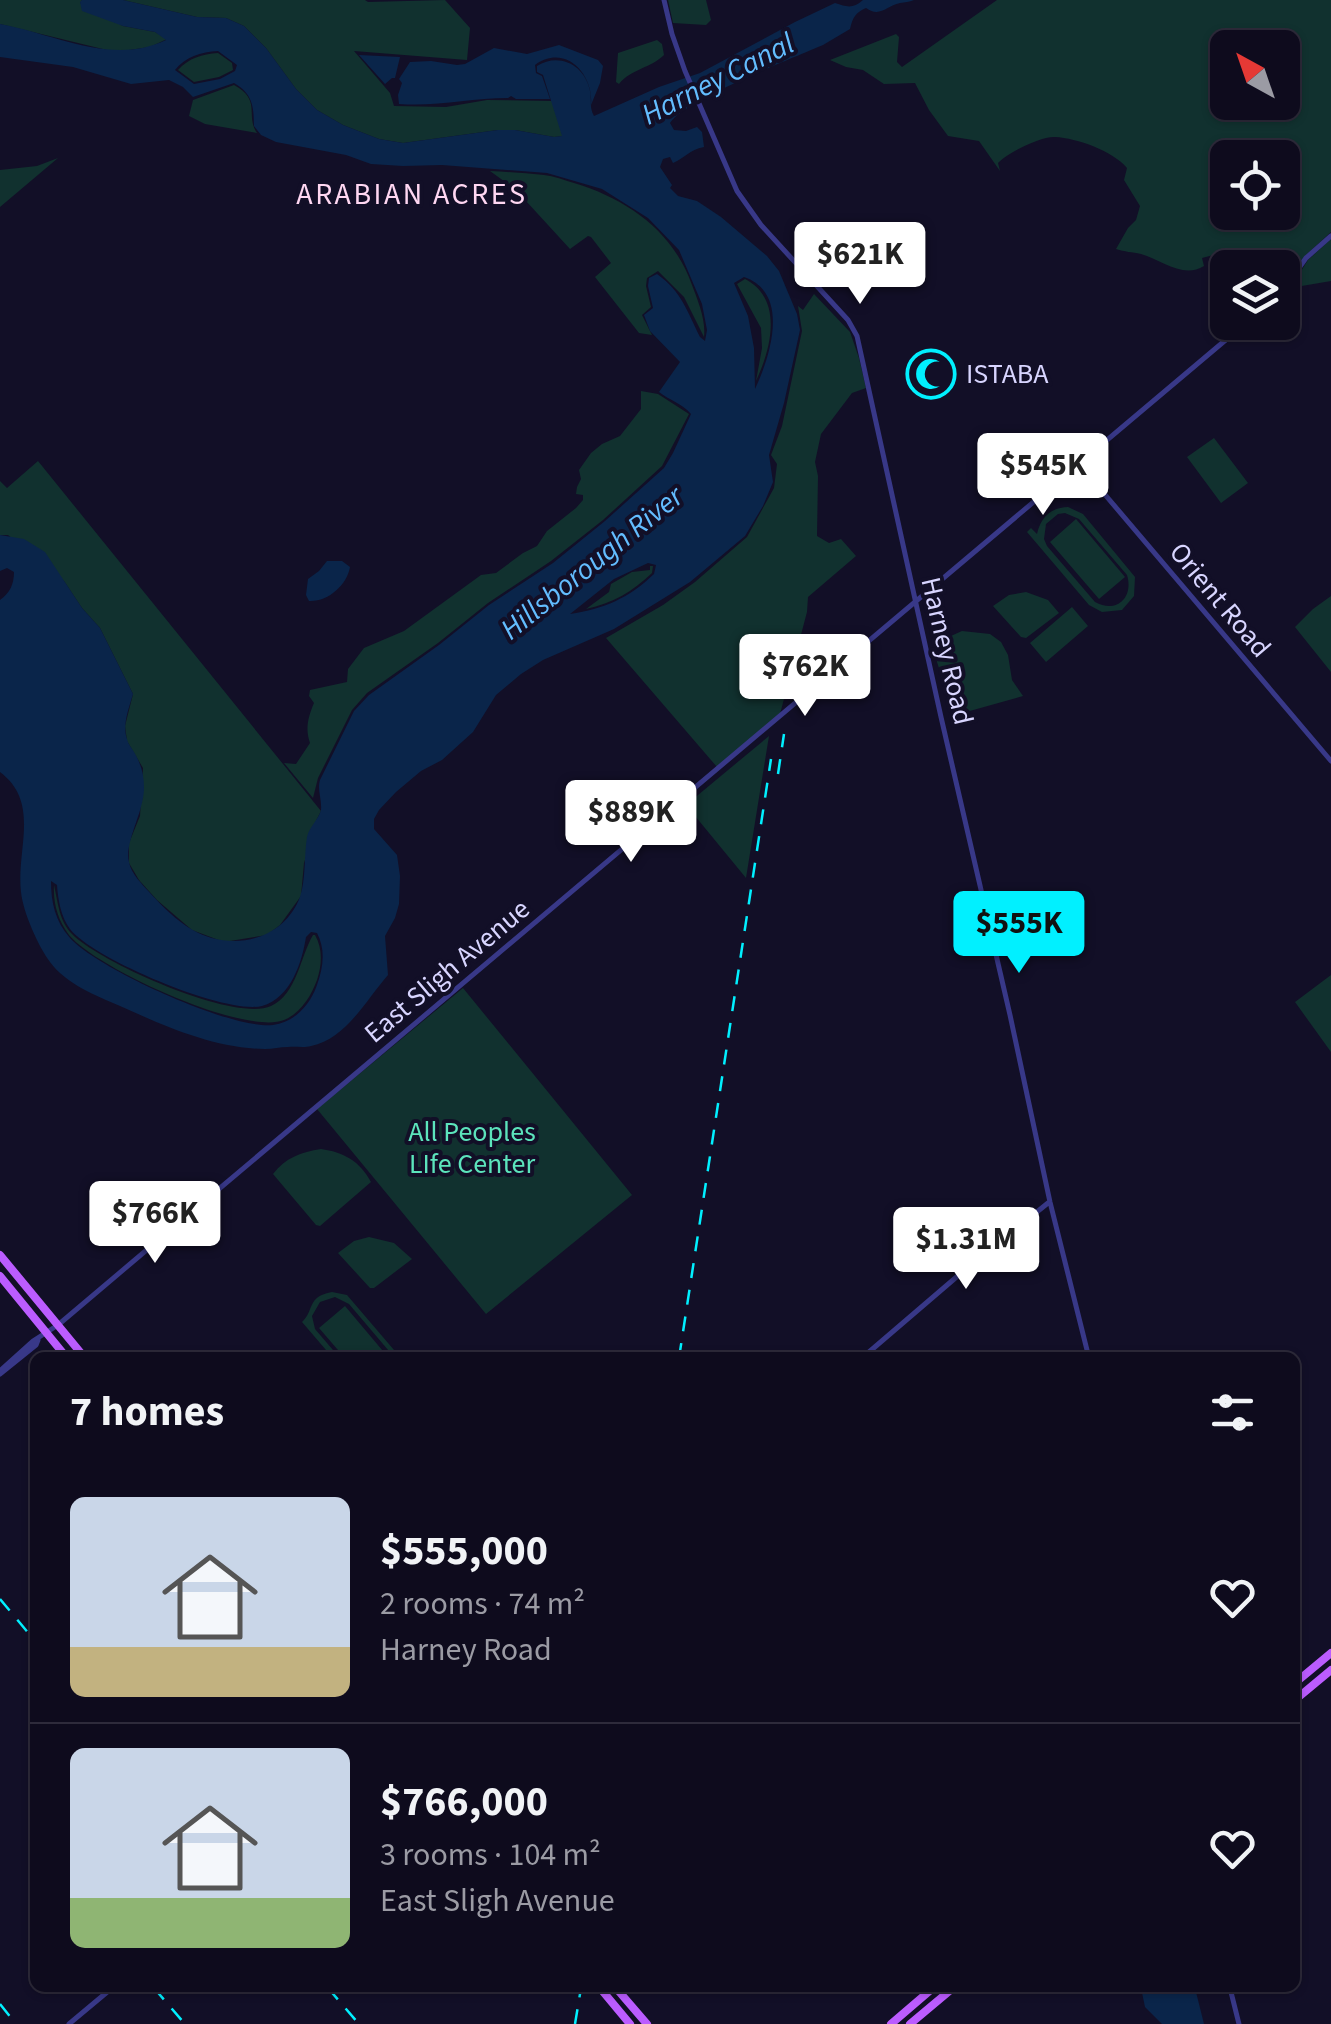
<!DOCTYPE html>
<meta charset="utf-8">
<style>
:root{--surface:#0e0b1d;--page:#171426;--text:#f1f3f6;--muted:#9b9ba4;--line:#2e2b3b;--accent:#01f0ff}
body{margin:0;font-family:"Source Sans 3",sans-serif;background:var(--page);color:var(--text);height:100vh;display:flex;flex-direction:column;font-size:38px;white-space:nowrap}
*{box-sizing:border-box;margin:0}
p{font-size:32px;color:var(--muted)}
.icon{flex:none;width:55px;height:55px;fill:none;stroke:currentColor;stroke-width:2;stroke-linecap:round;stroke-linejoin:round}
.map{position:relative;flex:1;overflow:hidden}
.side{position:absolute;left:30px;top:1352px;width:1270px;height:640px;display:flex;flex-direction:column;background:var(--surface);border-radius:15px;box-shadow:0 2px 8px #0004,0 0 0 2px var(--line)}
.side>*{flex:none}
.needle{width:65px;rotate:320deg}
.buttons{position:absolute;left:1210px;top:30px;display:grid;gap:20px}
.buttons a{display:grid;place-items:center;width:90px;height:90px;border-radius:15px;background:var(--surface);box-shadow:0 2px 8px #0004,0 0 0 2px var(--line);font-size:50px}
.price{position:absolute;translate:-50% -85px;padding:0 22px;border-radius:10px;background:#fff;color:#222;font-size:32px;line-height:65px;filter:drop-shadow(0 2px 5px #0008)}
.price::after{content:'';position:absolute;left:50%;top:60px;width:30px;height:22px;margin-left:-15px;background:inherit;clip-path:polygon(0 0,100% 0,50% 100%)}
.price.active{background:var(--accent);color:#111}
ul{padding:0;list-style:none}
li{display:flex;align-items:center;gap:30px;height:250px;padding:0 40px}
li+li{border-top:2px solid var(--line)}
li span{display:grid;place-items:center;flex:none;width:280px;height:200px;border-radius:15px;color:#555}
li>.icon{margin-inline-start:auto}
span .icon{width:120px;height:120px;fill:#fffc;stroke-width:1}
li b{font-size:42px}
h2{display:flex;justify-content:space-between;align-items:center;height:120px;padding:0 40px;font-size:42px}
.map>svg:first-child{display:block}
.green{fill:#11312f;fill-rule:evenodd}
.water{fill:#0a254a;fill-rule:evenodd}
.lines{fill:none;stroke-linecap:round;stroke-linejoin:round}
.tertiary{stroke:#383888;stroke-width:5}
.primary{stroke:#bb5cff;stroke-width:8}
.rail{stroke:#01f0ff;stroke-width:2.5;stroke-dasharray:15 12;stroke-linecap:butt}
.labels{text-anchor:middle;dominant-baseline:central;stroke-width:8;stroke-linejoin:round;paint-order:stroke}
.poi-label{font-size:28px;fill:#d8d5ff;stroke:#120f27;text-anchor:start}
.street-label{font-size:28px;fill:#d8d5ff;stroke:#120f27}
.park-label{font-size:28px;fill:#5ce4bc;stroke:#120f27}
.water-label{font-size:30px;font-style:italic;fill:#63bdff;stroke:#120f27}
.neighbourhood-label{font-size:30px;letter-spacing:2.5px;fill:#ffd7f2;stroke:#120f27}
</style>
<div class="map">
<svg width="1331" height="2024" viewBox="0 0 1331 2024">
<rect width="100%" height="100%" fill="#120f27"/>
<!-- green -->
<path class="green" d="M0,0H82L80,3L123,26L155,32L167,39L150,47L115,52L0,24Z
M123,0H365L368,2L445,0L470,28L467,60L354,51L390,93L394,106L446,107L487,100L553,101L563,136L554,137L515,130H498L403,143L379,139L343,125L317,110L296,89L266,48L244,26L226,18L197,17Z
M668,0H706L711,20L706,25L673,23Z
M997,0H1331V232L1305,256L1283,288L1282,268H1228L1226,292L1220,288L1214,275L1224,268L1225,252L1202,258L1204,266C1183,279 1162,260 1141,254C1132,252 1125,252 1116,249L1128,228L1136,220L1140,206L1124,180L1127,168C1113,151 1077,138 1055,137C1042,136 1008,152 998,163L1000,171L979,141L948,136L929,110L915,83L884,84L863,70L846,67L830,60L896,34L899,37L897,62L902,67ZM1228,48H1282V102H1228ZM1228,158H1282V212H1228Z
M657,40L662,44L664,55C651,68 631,69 619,84L616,82L618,53Z
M218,53L232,63L233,70L219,77L194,82L178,70C189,58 202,54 218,53Z
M234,85C262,100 245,115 257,133L205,124L189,116L193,100Z
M58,158L0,207V170L37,166Z
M490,171C508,172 526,173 544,175C554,176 564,180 574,183C627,199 673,231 692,285C698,301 706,320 704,337L684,297L658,271L647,278L646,286L651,307L642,315L652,335L639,333L595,277L611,263L591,237L588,236L570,249L515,189Z
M1331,239V281L1290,288L1308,260Z
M745,279C784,299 771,349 756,381L762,348L761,328L737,284Z
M814,294L850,332L859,358L866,388L852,393L821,434L815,462L818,476L817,536L829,543L841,539L856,556L808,597L807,612L780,714L717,767L606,638L663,605L695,582L747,537L774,488L777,464L771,455L782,426L802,331L798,306L803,310Z
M641,391L658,394L689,414L662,466L603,520L551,561L488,603L438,643L367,693L352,710L318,778L313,798L284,763L296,764L310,743C305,729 308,717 314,703L309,696L310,690L347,682L348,669L364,648L404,631L481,575L496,573L523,553L537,546L547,531L576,508L583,500V495L576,494L577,487L581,479L579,470L591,453L602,444L620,436L641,409Z
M1214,438L1248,483L1221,503L1187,457Z
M38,461L321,811L307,839L308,851L304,863L301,896L280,925L267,935L224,942L192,930L157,900L139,880L129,863V843L140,816L143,768L127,741L125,726L133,694L100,628L82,608L64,581L8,535H0V481L7,488Z
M1068,507L1083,514L1135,577L1134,596L1122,610L1102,612L1089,605L1027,532L1031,528L1037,534C1041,517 1050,508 1068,507ZM1065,513L1079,519L1127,575C1134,598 1116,614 1095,602L1047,546L1044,539L1046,524L1058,514Z
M1076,519L1125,577L1099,599L1050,542Z
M650,566H653L652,573C632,592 613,603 586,609L609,592L611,584L632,572L650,570Z
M1026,592L1048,600L1059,613L1026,638L1021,637L993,606L1009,595Z
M1331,596V672L1295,627L1313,609Z
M1072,607L1088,626L1046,662L1030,643Z
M962,631L990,634L1001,642L1008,655L1012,680L1023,696L959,714L952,710L933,649L942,640Z
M769,736L746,878L686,805Z
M54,885C58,902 59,921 72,934C99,962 235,1023 271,1006C297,994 300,957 313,935H315C323,949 322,965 317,980C311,996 301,1013 284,1020C244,1036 96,968 69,935C58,920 53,904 54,885Z
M1331,975V1052L1295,1002Z
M463,988L632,1195L486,1314L317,1109Z
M321,1149C343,1152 360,1161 371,1182L320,1226L316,1225L273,1174C285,1158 301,1152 321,1149Z
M369,1237L394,1243L412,1259L374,1288H370L338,1253L354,1241Z
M332,1292L347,1295L400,1357H394L349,1304L335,1297L320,1302L312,1316L315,1329L339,1357H332L302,1322C315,1310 306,1297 332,1292Z
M345,1306L388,1357H344L319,1328Z"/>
<!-- water -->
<path class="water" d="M82,0H123L197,17L226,18L244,26L266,48L296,89L317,110L343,125L379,139L403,143L498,130H515L554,137L562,136L543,75L537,72V66C559,52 585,65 590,91C592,102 589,107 594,116L659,87L700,73L795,22L835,3C847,7 853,9 863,0H914C909,2 905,2 900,3C886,6 880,18 866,8C855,13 853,17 850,29C841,34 832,40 823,45C793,58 683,101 670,123L674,130L686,131L697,127L702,132L704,147C689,150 685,158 673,163L670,157L663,159L660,167L672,185L670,188L678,196L697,201L721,217L767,256L779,271L797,314L800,330L784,403L769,455L773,482L763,506L745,536L690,582L614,629L543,660L521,674L496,695L473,732L442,760L421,771L396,792L379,810L374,819V829L397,855L400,876L399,904L395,918L385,936L388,975C366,1000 346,1039 311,1046C304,1048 295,1046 288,1047C280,1047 273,1049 265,1049C213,1048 167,1027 120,1006C96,996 65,983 50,962C38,946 23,912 21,892C16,849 41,803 0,772V600C10,593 14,584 14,572L7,568L0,571V535L24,539L45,552L82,608L100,628L133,694C129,708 122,725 127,739C128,744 131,747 134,752C141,764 144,774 144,788C144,812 124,843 129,862C131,874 143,885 151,894C163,907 176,920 191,929C229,952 283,942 300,897C306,879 304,855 307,837C309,827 319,819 321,810C322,799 317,790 320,780L354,711L369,695L439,645L489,605L553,563L605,521L664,468L673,453L691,414C683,404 669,400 659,392L680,362L650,331L644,315L653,308L648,286L649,278L657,274C682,292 687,311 700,337L705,341L707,330L702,304L679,250L648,218L602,189L547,173L442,165L403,166L371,164L346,155L276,142L261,135L254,126C254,106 252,93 234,83L193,97L183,87L169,80L131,84L73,67L0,57V24C55,34 112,66 166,40L155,32L123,26L82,11L80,2ZM218,51L237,65L235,71L220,79L194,84L175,70C185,57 201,52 218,51ZM744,277C791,293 770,357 755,389L754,348L748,316L734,283ZM648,563L656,565L654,574C629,598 604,609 570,614L614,579ZM51,881L57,885C58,900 61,917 70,929C93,959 226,1015 262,1006C291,998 302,962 306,937L311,932L317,933C326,950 323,968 317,985C310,1005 295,1022 273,1025C232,1030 98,969 70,938C55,921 51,902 51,881Z
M559,45L598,60L603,66L600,83L591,105C594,74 565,43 535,65L536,73L542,76L550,99H516L511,96L508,98C471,98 436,107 399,104L398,95L402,83L399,79L410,62L431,61L457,65L465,64L494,48L527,54Z
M359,55L400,57L395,78H392L385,84Z
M327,561H342L350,567C347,585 328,602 309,601L306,595L308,579L319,571Z
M1141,1988H1195L1204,2024H1162L1145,2007Z"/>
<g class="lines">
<!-- tertiary -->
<path class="tertiary" d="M664,0L672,34L685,71L737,191L761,225L848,320L857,336L941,717L1010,1015L1050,1202L1089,1358
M1282,292L1306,258L1331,236
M1079,464L1331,761
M862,1358L960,1274L1048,1203
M0,1371L33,1341L58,1325L175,1226L1247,322
M0,1374L36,1345L38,1340
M1230,1988L1239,2024
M69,2024L112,1988"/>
<!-- primary -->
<path class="primary" d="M0,1255L85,1358
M0,1276L67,1358
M1295,1683L1331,1653
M1295,1700L1331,1670
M600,1988L630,2024
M616,1988L647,2024
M891,2024L933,1988
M910,2024L953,1988"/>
<!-- rail -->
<path class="rail" d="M778,774L784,734
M679,1358L771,759
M0,1599L35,1641
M154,1988L185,2024
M328,1988L359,2024
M0,2004L16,2024
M575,2024L581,1988"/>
</g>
<!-- icons -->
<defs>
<g id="mosque-ring" transform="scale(2.5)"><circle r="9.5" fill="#120f27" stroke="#01f0ff" stroke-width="1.5"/><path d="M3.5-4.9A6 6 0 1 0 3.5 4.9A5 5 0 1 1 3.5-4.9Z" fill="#01f0ff"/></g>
</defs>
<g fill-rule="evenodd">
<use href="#mosque-ring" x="931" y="374"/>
</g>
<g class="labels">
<!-- poi labels -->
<g class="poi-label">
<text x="966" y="374">ISTABA</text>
</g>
<!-- street labels -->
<g class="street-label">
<text transform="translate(1220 600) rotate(50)">Orient Road</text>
<text transform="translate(947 651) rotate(77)">Harney Road</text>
<text transform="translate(447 971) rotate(-40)">East Sligh Avenue</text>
</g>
<!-- park labels -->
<g class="park-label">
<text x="472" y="1132">All Peoples<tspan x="472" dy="32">LIfe Center</tspan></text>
</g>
<!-- water labels -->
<g class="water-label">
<text transform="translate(718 79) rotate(-27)">Harney Canal</text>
<text transform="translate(592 563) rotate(-39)">Hillsborough River</text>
</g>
<!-- neighbourhood labels -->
<g class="neighbourhood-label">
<text x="412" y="194">ARABIAN ACRES</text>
</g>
</g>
</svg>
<div class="buttons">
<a><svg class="needle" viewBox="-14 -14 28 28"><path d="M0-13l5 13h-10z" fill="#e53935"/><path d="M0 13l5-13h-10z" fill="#9b9ba4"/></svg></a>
<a><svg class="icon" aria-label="locate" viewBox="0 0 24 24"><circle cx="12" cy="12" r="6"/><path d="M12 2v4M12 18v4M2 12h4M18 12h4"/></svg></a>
<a><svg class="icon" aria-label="layers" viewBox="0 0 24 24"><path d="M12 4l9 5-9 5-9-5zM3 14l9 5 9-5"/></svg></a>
</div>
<b class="price" style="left:860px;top:307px">$621K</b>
<b class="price" style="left:1043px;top:518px">$545K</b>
<b class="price" style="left:805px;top:719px">$762K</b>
<b class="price" style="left:631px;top:865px">$889K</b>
<b class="price active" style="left:1019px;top:976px">$555K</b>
<b class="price" style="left:155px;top:1266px">$766K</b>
<b class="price" style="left:966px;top:1292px">$1.31M</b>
<section class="side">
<h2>7 homes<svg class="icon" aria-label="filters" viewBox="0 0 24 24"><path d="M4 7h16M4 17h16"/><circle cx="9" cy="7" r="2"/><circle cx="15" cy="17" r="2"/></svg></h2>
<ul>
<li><span style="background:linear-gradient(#c9d6e8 75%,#c2b280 0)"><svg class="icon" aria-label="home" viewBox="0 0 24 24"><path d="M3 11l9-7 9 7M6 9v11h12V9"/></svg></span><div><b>$555,000</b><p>2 rooms · 74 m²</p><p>Harney Road</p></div><svg class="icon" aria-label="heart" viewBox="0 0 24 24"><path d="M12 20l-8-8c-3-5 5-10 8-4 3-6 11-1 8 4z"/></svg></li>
<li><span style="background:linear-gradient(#c9d6e8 75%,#8fb573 0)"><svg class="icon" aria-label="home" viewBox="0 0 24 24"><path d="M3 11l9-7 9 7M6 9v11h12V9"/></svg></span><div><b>$766,000</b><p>3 rooms · 104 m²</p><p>East Sligh Avenue</p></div><svg class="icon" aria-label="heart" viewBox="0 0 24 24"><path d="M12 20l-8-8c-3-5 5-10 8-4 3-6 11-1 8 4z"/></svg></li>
</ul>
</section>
</div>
